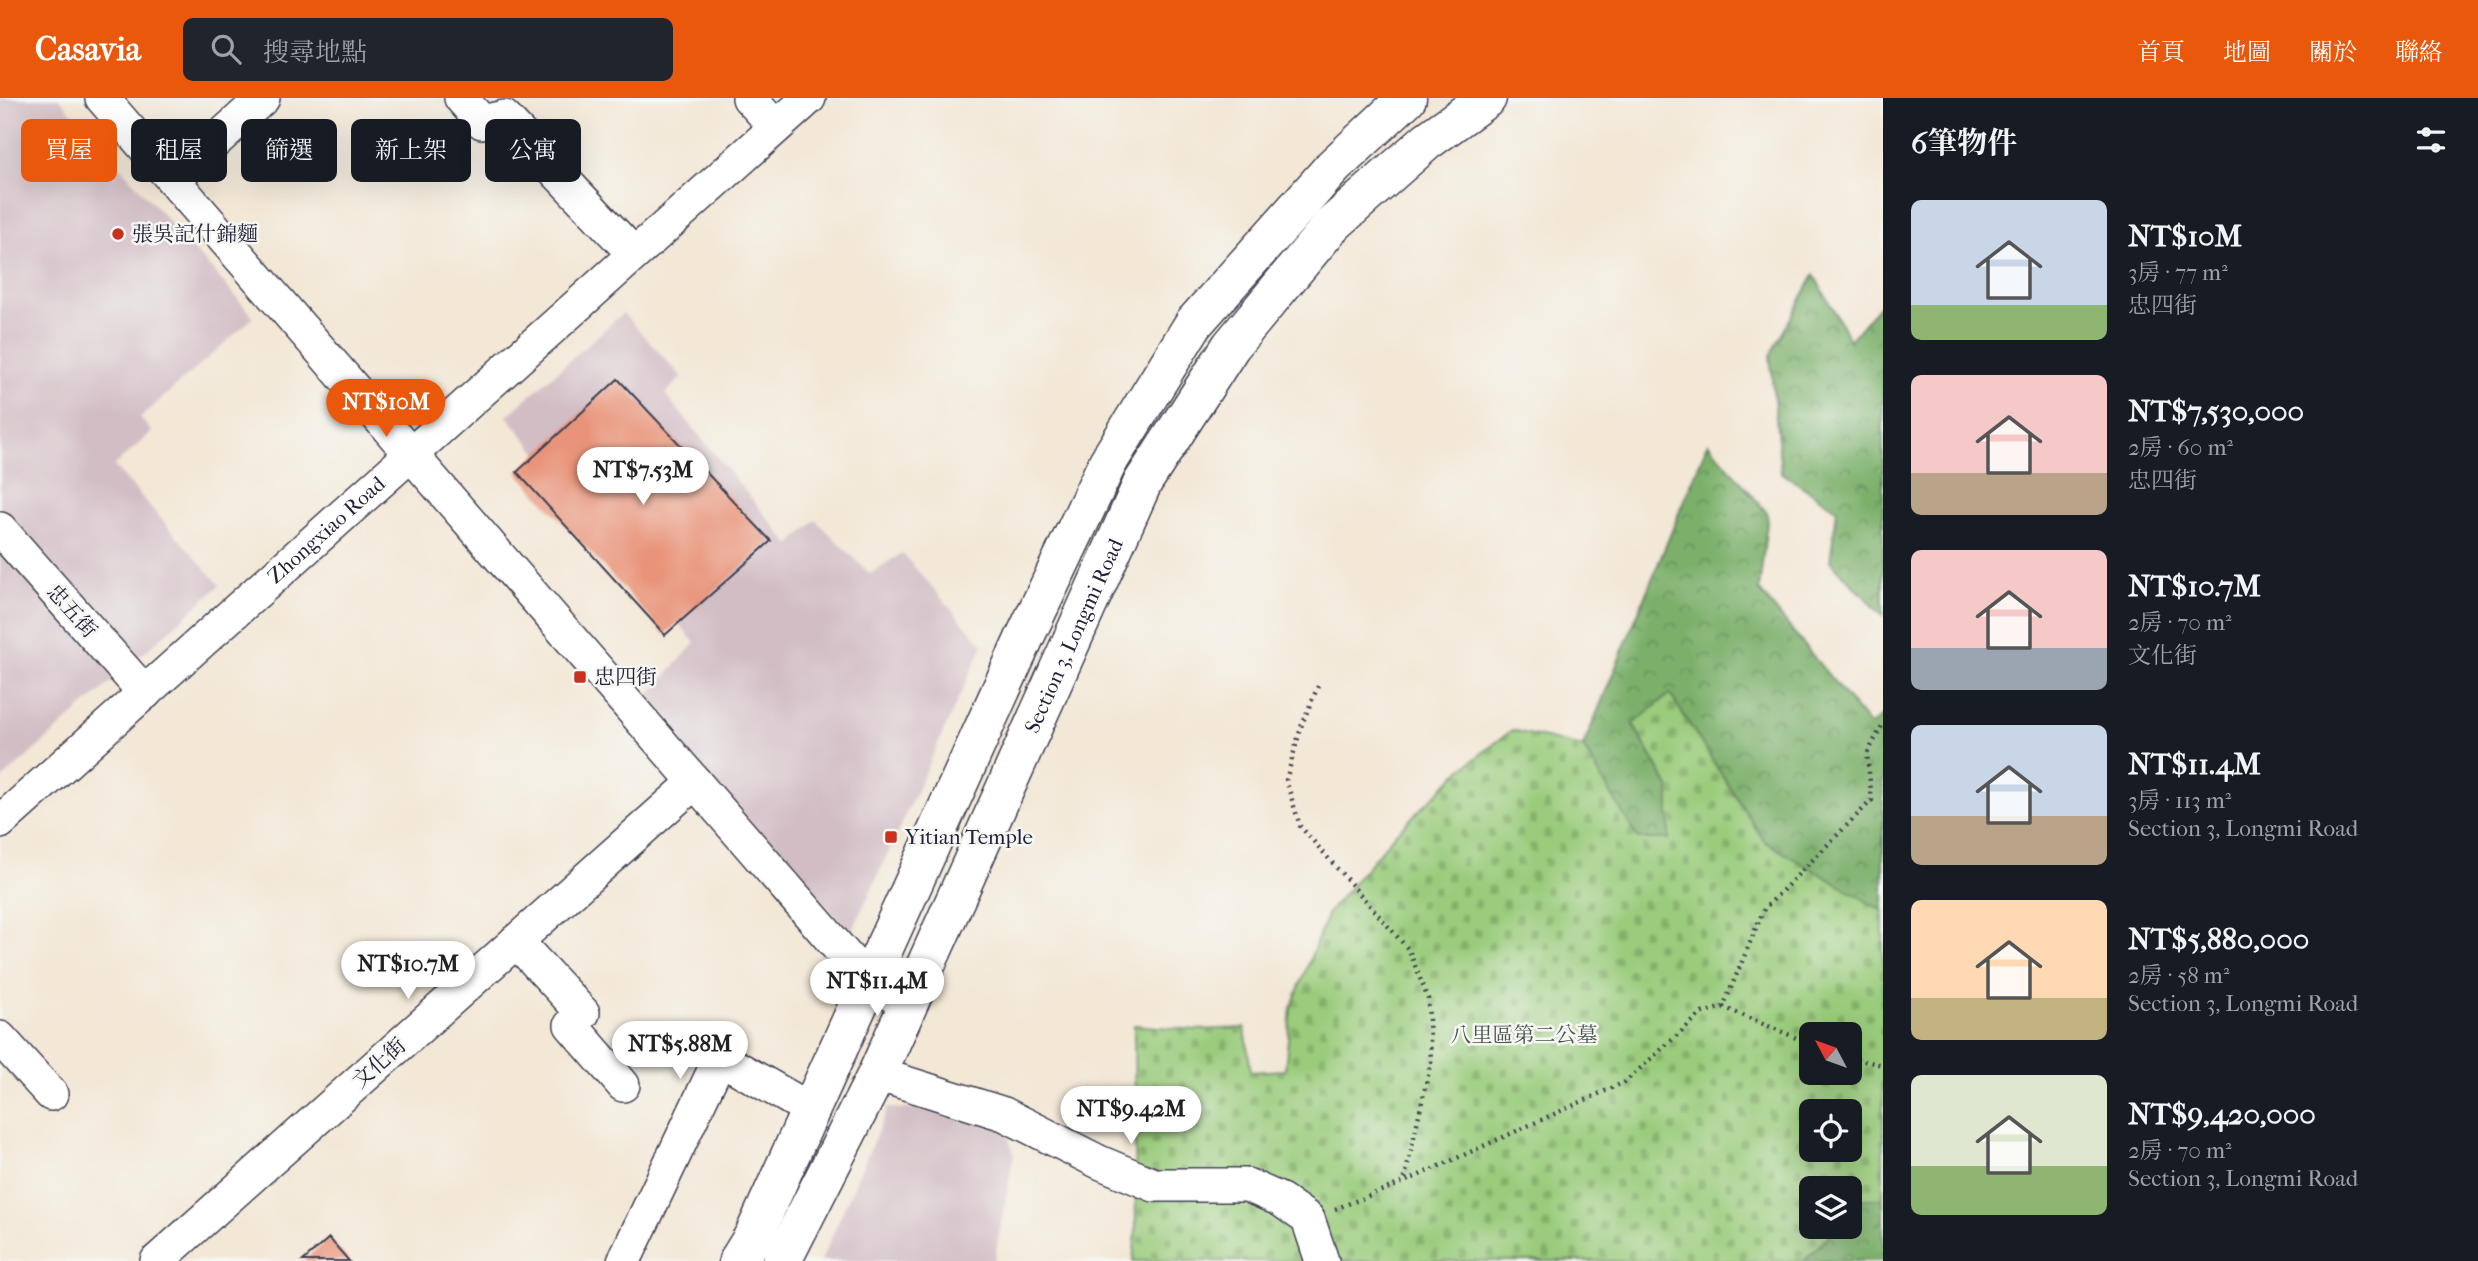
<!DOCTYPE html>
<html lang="zh-TW">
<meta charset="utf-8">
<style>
:root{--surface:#171b24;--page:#20242c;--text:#f1f3f6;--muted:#9ea1a6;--accent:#ea580c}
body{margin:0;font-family:"IM FELL French Canon","Noto Serif TC",serif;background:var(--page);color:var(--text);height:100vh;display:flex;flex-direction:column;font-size:26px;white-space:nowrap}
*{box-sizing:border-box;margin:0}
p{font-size:23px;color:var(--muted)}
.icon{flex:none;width:38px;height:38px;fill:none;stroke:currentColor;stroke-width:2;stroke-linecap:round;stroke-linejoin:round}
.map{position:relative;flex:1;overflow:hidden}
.side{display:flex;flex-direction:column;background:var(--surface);width:595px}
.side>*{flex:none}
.guide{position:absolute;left:21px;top:21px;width:665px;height:63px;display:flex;gap:14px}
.needle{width:46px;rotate:311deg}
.buttons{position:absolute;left:1799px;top:924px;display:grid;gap:14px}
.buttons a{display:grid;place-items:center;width:63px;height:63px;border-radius:10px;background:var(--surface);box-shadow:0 7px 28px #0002;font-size:35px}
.price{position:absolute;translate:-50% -60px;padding:0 16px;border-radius:24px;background:#fff;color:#222;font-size:23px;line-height:46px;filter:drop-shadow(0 2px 4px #0008)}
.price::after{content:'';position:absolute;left:50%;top:42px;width:21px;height:16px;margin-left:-10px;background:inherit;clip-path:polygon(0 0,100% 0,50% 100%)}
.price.active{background:var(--accent);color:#fff}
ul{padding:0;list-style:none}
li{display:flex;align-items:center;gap:21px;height:175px;padding:0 28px}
li span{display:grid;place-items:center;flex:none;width:196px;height:140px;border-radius:10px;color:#555}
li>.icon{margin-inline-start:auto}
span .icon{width:84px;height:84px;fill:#fffc;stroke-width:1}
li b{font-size:30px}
h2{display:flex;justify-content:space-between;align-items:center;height:84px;padding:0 28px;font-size:30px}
.pill{padding:0 24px;border-radius:10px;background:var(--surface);box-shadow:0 7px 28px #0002;font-size:24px;line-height:63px}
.pill.active{background:var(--accent);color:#fff}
header{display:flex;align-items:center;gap:42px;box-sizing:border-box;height:98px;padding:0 35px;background:var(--accent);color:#fff}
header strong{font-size:33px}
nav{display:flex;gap:38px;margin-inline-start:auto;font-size:24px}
.search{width:490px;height:63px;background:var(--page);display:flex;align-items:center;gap:18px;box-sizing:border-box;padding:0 24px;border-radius:10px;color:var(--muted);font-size:26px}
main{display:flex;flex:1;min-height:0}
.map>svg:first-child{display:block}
.industrial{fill:#d2bdc5}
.forest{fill:url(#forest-crowns);stroke:#4e6953;stroke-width:2}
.cemetery{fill:url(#cemetery-stones);stroke:#5e775b;stroke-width:2;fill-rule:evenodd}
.building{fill:#e9947a}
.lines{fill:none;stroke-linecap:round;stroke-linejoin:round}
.minor-casing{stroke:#414052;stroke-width:36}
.major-casing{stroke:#414052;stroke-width:41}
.path{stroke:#414052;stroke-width:4.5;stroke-dasharray:2 5;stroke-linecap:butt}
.minor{stroke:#fff;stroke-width:33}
.major{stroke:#fff;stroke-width:38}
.poi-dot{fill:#c8321e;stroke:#f6f6f2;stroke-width:2.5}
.labels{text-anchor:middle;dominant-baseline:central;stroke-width:5;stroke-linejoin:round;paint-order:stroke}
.poi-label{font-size:21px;fill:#22223b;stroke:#f6f6f2;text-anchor:start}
.street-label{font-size:21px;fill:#22223b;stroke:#f6f6f2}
.park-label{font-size:21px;fill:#46554e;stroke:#f6f6f2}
</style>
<header>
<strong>Casavia</strong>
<div class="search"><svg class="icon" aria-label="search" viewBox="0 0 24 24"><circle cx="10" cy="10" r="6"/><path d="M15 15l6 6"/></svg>搜尋地點</div>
<nav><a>首頁</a><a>地圖</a><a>關於</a><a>聯絡</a></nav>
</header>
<main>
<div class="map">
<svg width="1883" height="1163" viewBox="0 0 1883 1163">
<defs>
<pattern id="forest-crowns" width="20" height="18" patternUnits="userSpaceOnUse" patternTransform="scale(1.75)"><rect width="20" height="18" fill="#7bb06b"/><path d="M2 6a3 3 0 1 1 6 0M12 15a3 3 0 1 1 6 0" fill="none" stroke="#648f59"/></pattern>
<pattern id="cemetery-stones" width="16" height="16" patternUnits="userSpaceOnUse" patternTransform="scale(1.75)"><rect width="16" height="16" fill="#9acc7b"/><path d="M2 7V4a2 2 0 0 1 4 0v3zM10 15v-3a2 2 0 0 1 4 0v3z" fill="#84af6b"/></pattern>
</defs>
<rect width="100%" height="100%" fill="#f6f6f2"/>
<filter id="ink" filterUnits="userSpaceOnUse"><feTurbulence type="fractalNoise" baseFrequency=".0143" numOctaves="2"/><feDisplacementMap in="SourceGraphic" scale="14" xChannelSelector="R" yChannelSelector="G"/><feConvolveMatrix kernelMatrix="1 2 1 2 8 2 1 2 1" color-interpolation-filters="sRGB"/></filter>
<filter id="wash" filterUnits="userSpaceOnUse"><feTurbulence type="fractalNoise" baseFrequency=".00686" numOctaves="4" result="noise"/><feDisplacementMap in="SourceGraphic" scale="28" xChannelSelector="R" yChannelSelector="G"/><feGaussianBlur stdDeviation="1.57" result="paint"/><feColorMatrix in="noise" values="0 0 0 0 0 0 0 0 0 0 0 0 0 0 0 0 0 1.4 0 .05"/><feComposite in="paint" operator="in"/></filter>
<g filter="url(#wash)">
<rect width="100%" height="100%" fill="#f3e7d5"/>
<!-- industrial -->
<path class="industrial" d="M0,0H59L254,219L140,320L152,334L114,368L220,487L0,683Z
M623,215L682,279L665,296L790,447L816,422L870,476L902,455L983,547L851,836L641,606L695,545L507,318Z
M888,1010L1001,1017L1014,1056L994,1163H821Z"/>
<!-- forest -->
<path class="forest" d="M1814,177L1850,242L1883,203V518L1830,463L1837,412L1781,374L1770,258Z
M1708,345L1768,416L1759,492L1870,628L1883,617V813L1764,743L1670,596L1633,627L1669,689L1670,741L1638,742L1583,649Z
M1863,1101H1883V1163H1804L1837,1129H1850V1115Z"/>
<!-- cemetery -->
<path class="cemetery" d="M1670,596L1764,743L1883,813V1101H1863L1850,1115V1090H1811V1129H1837L1804,1163H1133L1136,1133L1134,927L1197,932L1245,930L1251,974L1285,972L1291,910L1328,815L1395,736L1462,671L1512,632L1583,649L1638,741H1669V689L1633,626ZM1811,936H1850V975H1811ZM1811,1013H1850V1052H1811Z"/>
<g id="blocks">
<!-- building -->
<path class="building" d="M618,281L771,443L665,537L517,374Z
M329,1140L349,1163H303Z"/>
</g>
</g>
<g filter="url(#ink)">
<use href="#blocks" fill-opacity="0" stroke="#414052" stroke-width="2"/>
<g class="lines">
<!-- minor casing -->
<g class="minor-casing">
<g id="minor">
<path d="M102,0L870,886L908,905"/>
<path d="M461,0L482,24L504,19L634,156"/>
<path d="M749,0L776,29"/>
<path d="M173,82L263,0"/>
<path d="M0,431L145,595"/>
<path id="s1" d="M0,724L809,0"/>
<path d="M516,843L583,915L571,927L623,987"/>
<path d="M0,940L51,996"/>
<path d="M877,976L1004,1016L1099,1064L1154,1087H1247L1281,1102L1308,1121L1322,1163"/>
<path d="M157,1163L695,684"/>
<path d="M624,1163L720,960L811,1012"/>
</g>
</g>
<!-- major casing -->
<g class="major-casing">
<g id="major">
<path d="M738,1163L754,1137L1024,541L1108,364L1194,225L1334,68L1407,0"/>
<path id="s2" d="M782,1163L877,976L1143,384L1231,248L1331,128L1427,43L1487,0"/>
</g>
</g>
<!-- path -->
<path class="path" d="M1318,588L1302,626L1286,682L1300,728L1409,852L1428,901L1431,964L1404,1083
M1723,909L1811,946
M1850,960L1883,967
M1335,1111L1404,1084L1625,984L1702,915L1723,909L1764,811L1872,702L1867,656L1883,626"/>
<!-- minor -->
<use href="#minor" class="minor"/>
<!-- major -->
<use href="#major" class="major"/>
</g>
</g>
<!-- markers -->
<g class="poi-dot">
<circle cx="118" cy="136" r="7"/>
<rect x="573" y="572" width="14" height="14" rx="3.5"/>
<rect x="884" y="732" width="14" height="14" rx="3.5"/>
</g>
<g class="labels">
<!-- poi labels -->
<g class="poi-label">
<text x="132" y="136">張吳記什錦麵</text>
<text x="594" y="579">忠四街</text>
<text x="905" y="739">Yitian Temple</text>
</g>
<!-- street labels -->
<g class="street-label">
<text stroke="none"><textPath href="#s1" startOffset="438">Zhongxiao Road</textPath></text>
<text transform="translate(72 513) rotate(48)">忠五街</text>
<text stroke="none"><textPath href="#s2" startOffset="690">Section 3, Longmi Road</textPath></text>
<text transform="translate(379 965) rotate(-42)">文化街</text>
</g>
<!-- park labels -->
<g class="park-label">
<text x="1524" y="937">八里區第二公墓</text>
</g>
</g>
</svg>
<div class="buttons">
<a><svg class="needle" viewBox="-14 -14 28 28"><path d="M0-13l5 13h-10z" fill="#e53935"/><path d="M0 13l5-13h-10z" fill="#9ea1a6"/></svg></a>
<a><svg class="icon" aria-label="locate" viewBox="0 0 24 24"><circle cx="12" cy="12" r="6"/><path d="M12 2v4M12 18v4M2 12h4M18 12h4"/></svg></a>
<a><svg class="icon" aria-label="layers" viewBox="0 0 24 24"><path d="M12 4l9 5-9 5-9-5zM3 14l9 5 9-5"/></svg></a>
</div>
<b class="price active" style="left:386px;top:341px">NT$10M</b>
<b class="price" style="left:643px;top:409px">NT$7.53M</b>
<b class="price" style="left:408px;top:903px">NT$10.7M</b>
<b class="price" style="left:877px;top:920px">NT$11.4M</b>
<b class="price" style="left:680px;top:983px">NT$5.88M</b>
<b class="price" style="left:1131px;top:1048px">NT$9.42M</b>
<div class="guide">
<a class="pill active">買屋</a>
<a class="pill">租屋</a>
<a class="pill">篩選</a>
<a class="pill">新上架</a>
<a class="pill">公寓</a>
</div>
</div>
<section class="side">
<h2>6筆物件<svg class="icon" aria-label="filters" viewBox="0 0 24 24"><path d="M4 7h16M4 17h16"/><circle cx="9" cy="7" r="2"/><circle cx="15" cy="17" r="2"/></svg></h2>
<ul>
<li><span style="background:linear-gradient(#c9d6e8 75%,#8fb573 0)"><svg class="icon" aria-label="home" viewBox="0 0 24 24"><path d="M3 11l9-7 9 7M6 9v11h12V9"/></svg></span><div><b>NT$10M</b><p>3房 · 77 m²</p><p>忠四街</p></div></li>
<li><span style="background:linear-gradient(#f6c9c9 70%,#b9a48a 0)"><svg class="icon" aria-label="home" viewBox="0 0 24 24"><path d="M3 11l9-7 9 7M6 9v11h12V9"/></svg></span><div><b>NT$7,530,000</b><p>2房 · 60 m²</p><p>忠四街</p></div></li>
<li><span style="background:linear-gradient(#f6c9c9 70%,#9aa5b1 0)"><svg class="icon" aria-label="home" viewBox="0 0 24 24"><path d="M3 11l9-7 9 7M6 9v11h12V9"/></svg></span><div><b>NT$10.7M</b><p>2房 · 70 m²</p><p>文化街</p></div></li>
<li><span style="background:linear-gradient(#c9d6e8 65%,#b9a48a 0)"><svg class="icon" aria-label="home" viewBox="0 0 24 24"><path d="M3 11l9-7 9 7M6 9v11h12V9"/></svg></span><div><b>NT$11.4M</b><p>3房 · 113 m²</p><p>Section 3, Longmi Road</p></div></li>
<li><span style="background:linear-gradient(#ffd9b3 70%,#c2b280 0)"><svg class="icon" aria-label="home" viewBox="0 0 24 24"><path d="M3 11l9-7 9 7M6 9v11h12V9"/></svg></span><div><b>NT$5,880,000</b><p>2房 · 58 m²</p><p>Section 3, Longmi Road</p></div></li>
<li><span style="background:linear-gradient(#dfe7d0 65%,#8fb573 0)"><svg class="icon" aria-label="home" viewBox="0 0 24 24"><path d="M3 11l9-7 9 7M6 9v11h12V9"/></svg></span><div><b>NT$9,420,000</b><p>2房 · 70 m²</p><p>Section 3, Longmi Road</p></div></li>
</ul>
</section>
</main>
